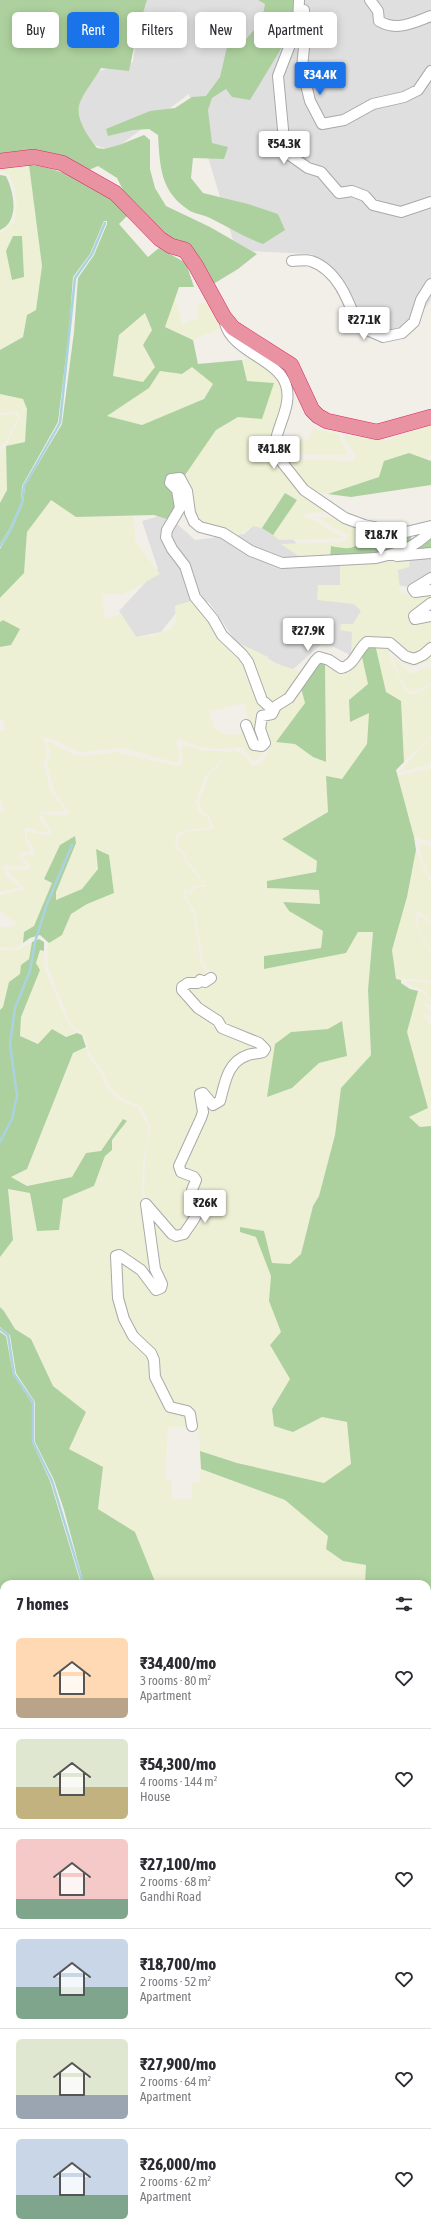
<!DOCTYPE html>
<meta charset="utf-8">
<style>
:root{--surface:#fff;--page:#f2f2f3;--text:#2b2b33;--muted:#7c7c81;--line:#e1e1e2;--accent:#1a73e8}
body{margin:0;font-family:"Asap Condensed",sans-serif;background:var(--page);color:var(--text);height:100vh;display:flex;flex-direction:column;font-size:15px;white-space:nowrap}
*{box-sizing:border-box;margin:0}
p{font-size:13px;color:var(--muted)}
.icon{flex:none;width:22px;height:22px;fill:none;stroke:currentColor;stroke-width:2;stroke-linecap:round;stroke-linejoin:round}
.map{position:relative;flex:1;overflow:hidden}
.details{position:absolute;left:0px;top:1580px;width:431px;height:656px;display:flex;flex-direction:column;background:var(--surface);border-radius:12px 12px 0 0;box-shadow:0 2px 10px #0003}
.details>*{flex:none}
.top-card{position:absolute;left:12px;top:12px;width:407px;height:36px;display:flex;gap:8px}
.price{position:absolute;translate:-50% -34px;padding:0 9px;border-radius:4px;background:#fff;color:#222;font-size:13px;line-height:26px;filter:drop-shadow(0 1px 2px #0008)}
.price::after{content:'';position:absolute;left:50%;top:24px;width:12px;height:9px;margin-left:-6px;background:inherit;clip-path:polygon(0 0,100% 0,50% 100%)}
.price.selected{background:var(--accent);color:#fff}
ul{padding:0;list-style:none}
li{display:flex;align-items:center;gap:12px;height:100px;padding:0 16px}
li+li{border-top:1px solid var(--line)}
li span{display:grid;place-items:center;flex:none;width:112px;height:80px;border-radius:6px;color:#555}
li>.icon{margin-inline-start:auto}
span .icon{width:48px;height:48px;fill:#fffc;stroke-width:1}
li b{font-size:17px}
h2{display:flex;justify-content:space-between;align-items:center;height:48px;padding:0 16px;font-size:17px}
.pill{padding:0 14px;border-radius:6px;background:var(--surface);box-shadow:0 2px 10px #0003;font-size:14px;line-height:36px}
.pill.selected{background:var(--accent);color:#fff}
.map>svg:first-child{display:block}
.residential{fill:#e0dfdf}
.farmland{fill:#eef0d5;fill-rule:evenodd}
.forest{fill:#add19e;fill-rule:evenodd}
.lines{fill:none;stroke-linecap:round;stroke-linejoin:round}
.stream{stroke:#aad3df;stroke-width:2.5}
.minor-casing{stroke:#a9a9a9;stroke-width:12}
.highway-casing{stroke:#dc2a67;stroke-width:16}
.minor{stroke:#fff;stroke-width:10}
.highway{stroke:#e892a2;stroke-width:15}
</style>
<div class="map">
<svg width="431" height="2236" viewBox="0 0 431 2236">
<rect width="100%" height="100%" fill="#f2efe9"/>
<!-- residential -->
<path class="residential" d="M141,0H431V300L405,336L385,339L359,324L331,272L312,254L248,251L233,240L189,94L112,151L71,137L65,80L133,62Z
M269,512L313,562L385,542L422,538L431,532V581L410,587L377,582L369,640L350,655L324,642L291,671L236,642L209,602L183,604L161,632L136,637L119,611L158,569L142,521L166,514L195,540L244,534Z"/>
<!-- farmland -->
<path class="farmland" d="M0,165H29L42,266L36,310L27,315L23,337L0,350V233L14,222L17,208L14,185L9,175L0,171Z
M175,297L182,324L198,318V304L208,301L220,323L219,329L193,340L165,327Z
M145,312L152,330L143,345L155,368L143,383L113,376L119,335Z
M253,356L278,378L284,394L270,447L329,512L312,513L304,514L305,517L317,522L344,538L279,540L273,535L297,500L285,493L262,528L253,526L235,537L195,520L183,478L216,430L238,417L273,383L247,381L242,360Z
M192,367L213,384L204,399L142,425L106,416L149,388L160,371L182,374Z
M0,394L23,399L27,409L25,442L6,446L7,490L0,503V451L6,446L20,417L17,411L0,413Z
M8,414H16L18,418L6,441L0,448V415Z
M431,424V455L427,459L409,453L379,477L328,494L304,488L279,455L291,459L354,461L355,455L344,438L345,435L379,440L390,439Z
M313,428L338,434L348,455L293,454L300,439L308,441Z
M51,499L76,517L134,516L135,541L160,574L124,594H102L105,619L121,614L136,637L153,636L170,629L176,623L175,606L194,600L241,655L269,709L266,712L255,711L256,727H251L244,703L209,712L214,728L226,735L246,733L264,746V751L257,760L253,761L242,747L216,749L197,746L178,739L177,742L180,759L176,763L123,748L79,752L56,741L43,737L47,752L44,765L51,792L66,811L39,812L41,822L49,832H41L26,827L25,837L31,852L21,851L20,858L26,865L13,867L5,865L4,868L7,877L21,887L0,892V812L4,810L0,798V731L5,729L4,720L0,719V648L11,645L3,620L0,622V598L3,597L26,554L27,532Z
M334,514L368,532L359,544L330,558L304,560L281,544L343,542L349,536L321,519L313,517L332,518Z
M392,556L410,559L409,567L398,570L400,592L412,596L431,594V600L427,605L409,612V619L412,623L431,620V645L415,655L406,653L383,638L351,657L352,632L340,630L341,624H353L361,611L354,604L317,600L318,585H340V562Z
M228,638L268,657V661L302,672L290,692L274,706L263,698L249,660Z
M375,644L389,651L392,663L406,692L413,695L431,686V735L404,762L401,701L386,693Z
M431,652V661L410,667L405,665L399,657Z
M392,654L408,672L412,673L431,667V684L411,692L407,689L399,675Z
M362,657L368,684L350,700V721L369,713L367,744L342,779L326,776L328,812L282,839L317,861L316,872L267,881V888L319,889L321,904L283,903L289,911L323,931L321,948L264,956L346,953L358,932H373L368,990L371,1055L341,1088L335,1135L319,1196L313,1206L301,1254L290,1264L272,1263L264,1231L240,1227V1232L256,1237L271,1276L269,1301L281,1332L270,1345L290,1379L272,1409L293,1432L322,1417L347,1422L351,1464L324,1483L237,1463L200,1451L199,1436L194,1426V1419L171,1406L161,1389L156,1359L138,1340L120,1302L121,1260L140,1272L152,1290L159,1277L148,1213L170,1236L193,1224L196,1186L200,1176L183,1168L205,1106L214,1109L218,1108L222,1105L230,1076L245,1058L268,1054L270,1049L206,1012L185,988L214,978L203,961L195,912L185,895L186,892L191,894L194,888L207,886L186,859L187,856L178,847L177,840L180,835L188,832L214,828L208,815L201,810L199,800L209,775L221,763L226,753L233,750L245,755L250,764L253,766L260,764L268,754L269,746L263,722L272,719L279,708L301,688L305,702L295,744L313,757L325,762V665L343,672L350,671ZM328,1029L347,1056L319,1063L291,1032Z
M431,737V764L400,772L427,740Z
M47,741L75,755L86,756L115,752L177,766L181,765L183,762L181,747L182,745L208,751H227L220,762L206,775L196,800L199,812L207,817L211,827L187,830L177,834L175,839L176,848L185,856L184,860L205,885L193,886L190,892L185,889L183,895L193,913L201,964L210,978L187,982L189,1001L262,1047L244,1055L220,1097L200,1108L179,1159L192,1180L197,1209L179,1235L152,1207L144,1195L145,1162L147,1141L151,1132L148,1120L140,1106L123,1099L108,1085L104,1074L90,1054L84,1034L71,1025L48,968L47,949L49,943L62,935L71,914L87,904L114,893L98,869L82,889L56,900V892L76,843L75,836L60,845L44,879L52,883L34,926L24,932L23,943L17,948L0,947V927H9L17,924L0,911V895L25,889L7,870L28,869L30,866L23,859V855H34V849L27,838V831L46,835L52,833L41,814L66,815L69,812L54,791L47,764L50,752Z
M431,768V842L414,837L397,776Z
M419,843L431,846V879L422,860Z
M416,850L431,884V921L417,911L415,922L431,954V982L418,979H396L392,950L407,897Z
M417,914L431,923V951L421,932L417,922Z
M32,942L29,959L21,965L20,974L9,982L3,1007L0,1010V950H19Z
M40,950L44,951L45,969L64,1015L70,1026L77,1033L38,1044L20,1036L21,1017L40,970L36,963Z
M418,981L431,984V1000L424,991L404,982Z
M418,991L424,993L431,1002V1005L423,1004L431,1013V1016L423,1014L431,1026V1107L426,1104L407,1032Z
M86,1047L88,1055L102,1076L106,1087L119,1100L138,1108L149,1127L143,1162L142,1195L158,1284L121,1253L117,1299L146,1350L159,1392L186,1413L190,1427H168L165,1478L172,1480V1499H192V1483L199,1482L201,1469L285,1500L328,1536L343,1561L366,1565L365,1583L156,1584L135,1532L98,1509L103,1467L69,1449L86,1412L53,1386L31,1339L15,1329L4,1311L0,1307V1257L13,1239L8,1189L30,1193L37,1231L63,1199L94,1186L105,1156L112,1150V1140L127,1121L123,1119L101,1151L86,1153L72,1177L27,1186L11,1177L27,1169L73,1053Z
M428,1108L431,1109V1126L420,1127L409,1117Z
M0,1595L4,1596V1625L0,1624Z
M427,1733L431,1738V1811L427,1814Z
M0,1927L4,1928V1961L0,1966Z
M4,1975V2010L0,2009V1980Z
M0,2013L4,2014V2158L0,2150Z
M4,2171V2188L0,2200V2181Z
M0,2207H4V2232H69L67,2236H0Z
M79,2232H160L161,2236H77Z"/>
<!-- forest -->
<path class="forest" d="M0,0H147L137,32L129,71L101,68C96,77 81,96 79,106C76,120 89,138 97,148L104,149L119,145L144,135L150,140V169L155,188L166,206L210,227L257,254L238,269L210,286L143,219L123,190L117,178L98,166L89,170L0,157Z
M258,0H296V24L250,100L232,97L226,89L212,98L208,110L212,143L228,147L224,159L193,158L191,178L203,193L248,204L278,214L285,230L263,244C244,237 228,227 210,218C204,215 196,214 190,211C160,192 160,167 158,135L149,129L133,130L108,136L106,129L150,111L175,108L192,97L206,96L220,77L227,47L240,46L262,21L265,4Z
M29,165C62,167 105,191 129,214L119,224L148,257L159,248L186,263L194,287H179L165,327L193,340L198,364L242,360L247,381L274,383L262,419L238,417L216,430L183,478L179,507L170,520L154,515L76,517L51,500L27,532L24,573L0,598V549L11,531L23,503L25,486L62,424L74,332L78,278L94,255L107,224V221H104L90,254L73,277L69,331L58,422L22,486L21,503L9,530L0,544V503L7,490L6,446L25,442L27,409L23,399L0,394V350L23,337L27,315L36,310L42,266ZM145,313L152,330L143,345L155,367L143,382L113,376L119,335ZM192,367L213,384L204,399L142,425L107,416L149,388L160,371L182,374Z
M0,175L6,176C14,192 20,221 0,230Z
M13,236H22L24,277L12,280L6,251Z
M409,453L431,461V485L351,497L328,494L379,477L384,461Z
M285,493L297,500L273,535L262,528Z
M368,532L411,536L412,544L374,556L330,558L331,546C352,550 355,550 368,532Z
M431,536V549L407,553Z
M3,620L20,629L11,645L0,647V622Z
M375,644L386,692L401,701L404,762L396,770L414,837L416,850L407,897L392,950L396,979L401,980V983L410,989L418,991L407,1032L428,1108L409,1117L420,1127L431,1126V1738L427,1733V1584H358L365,1582L366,1565L343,1561L326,1549L328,1536L285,1500L201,1469L200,1451L237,1463L324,1483L351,1464L347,1422L322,1417L293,1432L274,1426L272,1409L290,1379L270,1345L281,1332L269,1301L271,1276L256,1237L240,1232V1227L264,1231L272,1263L290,1264L301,1254L313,1206L319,1196L335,1135L341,1088L371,1055L368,990L373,932H358L346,953L264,969V956L321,948L323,931L289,911L283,902L320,904L319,890L267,888V881L316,872L317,861L282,839L328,812L326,776L342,779L367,744L369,713L350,722L349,700L368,684L362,657L363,650Z
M320,662L325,665L326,762L313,757L295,744L276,742L305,703L301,688Z
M75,836L76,843L56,892V900L82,889L98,869L96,849L109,855L114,893L87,904L71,914L62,935L49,943L40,935L30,938L23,943L24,932L34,926L52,883L44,879L60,845Z
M39,939L44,942V951L40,950L36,963L40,970L21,1017L20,1036L38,1044L52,1029L66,1037L77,1033L82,1035L86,1047L73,1053L27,1169L11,1177L27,1186L72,1177L86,1153L101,1151L123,1119L127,1121L112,1140V1150L105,1156L94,1186L63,1199L59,1230L37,1231L30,1193L8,1189L13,1240L0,1257V1010L3,1007L9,982L20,974L21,965L29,959L32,942Z
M342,1021L347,1056L319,1063L292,1088L267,1097L275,1044L291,1032L328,1029Z
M0,1307L4,1311L15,1329L31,1339L53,1386L86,1412L69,1449L103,1467L98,1509L135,1532L156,1584H84L64,1510L54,1480L35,1442V1402L16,1373L10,1335L0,1327Z
M0,1332L6,1336L13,1374L32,1403V1442L50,1481L81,1584H4V1596L0,1595Z
M0,1809H4V1888L0,1905Z
M431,1811V1838L427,1840V1814Z
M431,1844V2084L427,2048V1846Z
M427,2155L431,2236H162L160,2232H427Z"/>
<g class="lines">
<!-- stream -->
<path class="stream" d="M0,546L10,531L22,502L24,486L60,423L75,278L92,254L105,223
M0,1142L12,1119L17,1096L10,1044L15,1008L30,971L35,942L47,904L72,845
M0,1329L8,1335L14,1374L33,1402V1442L52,1481L83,1584
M427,1842L431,1840
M427,2067L430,2095
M431,2094L427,2132L431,2170"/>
<!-- minor casing -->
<g class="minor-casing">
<path id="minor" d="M299,0L298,24L278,76L284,140L291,156L308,168L321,172L339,193L352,191L365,196L373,205L401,212L431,202
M370,0L378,11L379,21C397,32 414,22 431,16
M304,10L305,37L302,68L310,101L322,124L344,120L373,104L404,97L418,90L431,71
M292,261C298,261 306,259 311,261C338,270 349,302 358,326L383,337L402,333L414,322L421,300L431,284
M225,323C232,352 278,359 286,385C293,407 274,430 274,452L304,490L345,518L364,525L402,533L431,526
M431,531C420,542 407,550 392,554L397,556L431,553
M431,578L413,589L415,592L431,590
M431,603L414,616L415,619L431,616
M273,710L262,700L248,662L242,654L222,635L213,619L195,597L185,566L172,549L166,537L167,530L180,508L177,490L170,483L171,479L180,478L187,491L190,513L194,522L200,527L223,533L251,551L282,563L376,558L392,554
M246,725L254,745L262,746L265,743L260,729L262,716L272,714L276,706L289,698L315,661L319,657L329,660L341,668C355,665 357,650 367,642L390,643L405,656L414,659L423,655L431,648
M192,1426L190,1414L187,1411L170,1407L155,1377L154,1360L151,1353L133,1336L124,1319L118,1298L116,1256L119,1255L141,1270L156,1290L161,1288L162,1284L155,1269L146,1204L172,1234L176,1236L184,1234C192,1221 201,1214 198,1199L193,1196L192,1190L196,1180L194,1177L181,1172L179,1166L201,1118L203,1112L200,1094L203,1093L213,1105L220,1101C225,1083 227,1062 248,1055C253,1053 258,1054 263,1052L265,1049L259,1043L222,1028L218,1021L198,1008L182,990V987L188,983H198L200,980L205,982L211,978
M0,1973L4,1967
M72,2236L74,2232
M249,2236L250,2232"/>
</g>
<!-- highway casing -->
<g class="highway-casing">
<path id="highway" d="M0,161L34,157L62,163L115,193L160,239L171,246L185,250L196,266L224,317L233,328L291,365L312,410L318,416L327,421L377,432L431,417"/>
</g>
<!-- minor -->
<use href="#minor" class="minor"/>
<!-- highway -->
<use href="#highway" class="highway"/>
</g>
</svg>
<b class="price selected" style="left:320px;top:96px">₹34.4K</b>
<b class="price" style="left:284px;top:165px">₹54.3K</b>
<b class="price" style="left:364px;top:341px">₹27.1K</b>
<b class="price" style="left:274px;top:470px">₹41.8K</b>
<b class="price" style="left:381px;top:556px">₹18.7K</b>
<b class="price" style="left:308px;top:652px">₹27.9K</b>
<b class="price" style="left:205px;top:1224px">₹26K</b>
<div class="top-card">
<a class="pill">Buy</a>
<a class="pill selected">Rent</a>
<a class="pill">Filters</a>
<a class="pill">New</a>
<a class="pill">Apartment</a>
</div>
<section class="details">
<h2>7 homes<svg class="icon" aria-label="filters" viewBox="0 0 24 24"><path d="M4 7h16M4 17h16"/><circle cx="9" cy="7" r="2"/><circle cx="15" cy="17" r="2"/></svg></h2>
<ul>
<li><span style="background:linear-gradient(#ffd9b3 75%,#b9a48a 0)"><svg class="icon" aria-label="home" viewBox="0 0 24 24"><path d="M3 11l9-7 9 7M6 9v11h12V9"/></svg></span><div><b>₹34,400/mo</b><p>3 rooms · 80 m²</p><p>Apartment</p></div><svg class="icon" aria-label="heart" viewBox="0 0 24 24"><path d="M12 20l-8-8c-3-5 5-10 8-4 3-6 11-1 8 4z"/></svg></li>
<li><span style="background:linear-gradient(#dfe7d0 60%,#c2b280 0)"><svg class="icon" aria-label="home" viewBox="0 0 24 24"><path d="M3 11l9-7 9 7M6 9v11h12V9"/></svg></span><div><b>₹54,300/mo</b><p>4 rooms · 144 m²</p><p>House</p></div><svg class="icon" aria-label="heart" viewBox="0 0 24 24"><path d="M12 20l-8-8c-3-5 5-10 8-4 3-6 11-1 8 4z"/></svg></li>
<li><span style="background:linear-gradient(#f6c9c9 75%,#7fa58c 0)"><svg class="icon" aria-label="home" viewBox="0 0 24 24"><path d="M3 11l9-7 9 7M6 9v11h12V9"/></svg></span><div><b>₹27,100/mo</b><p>2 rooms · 68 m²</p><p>Gandhi Road</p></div><svg class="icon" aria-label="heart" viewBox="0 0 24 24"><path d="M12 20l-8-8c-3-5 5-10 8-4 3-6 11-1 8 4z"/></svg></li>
<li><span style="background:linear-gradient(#c9d6e8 60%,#7fa58c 0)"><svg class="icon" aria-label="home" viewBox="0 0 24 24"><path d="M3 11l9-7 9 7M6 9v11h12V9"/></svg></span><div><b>₹18,700/mo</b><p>2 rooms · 52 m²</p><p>Apartment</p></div><svg class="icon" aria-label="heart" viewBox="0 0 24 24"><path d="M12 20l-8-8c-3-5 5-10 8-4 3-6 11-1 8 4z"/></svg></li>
<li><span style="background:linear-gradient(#dfe7d0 70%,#9aa5b1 0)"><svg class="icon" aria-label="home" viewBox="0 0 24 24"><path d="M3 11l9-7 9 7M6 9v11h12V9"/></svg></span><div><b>₹27,900/mo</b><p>2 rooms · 64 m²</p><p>Apartment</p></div><svg class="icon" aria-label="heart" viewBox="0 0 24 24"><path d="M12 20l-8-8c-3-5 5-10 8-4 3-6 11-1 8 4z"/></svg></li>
<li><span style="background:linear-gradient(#c9d6e8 70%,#7fa58c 0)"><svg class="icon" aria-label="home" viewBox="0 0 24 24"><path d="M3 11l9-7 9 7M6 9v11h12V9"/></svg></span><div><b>₹26,000/mo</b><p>2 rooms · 62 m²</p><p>Apartment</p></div><svg class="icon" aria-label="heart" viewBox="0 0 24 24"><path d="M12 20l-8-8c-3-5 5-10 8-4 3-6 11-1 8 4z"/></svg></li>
</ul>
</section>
</div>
